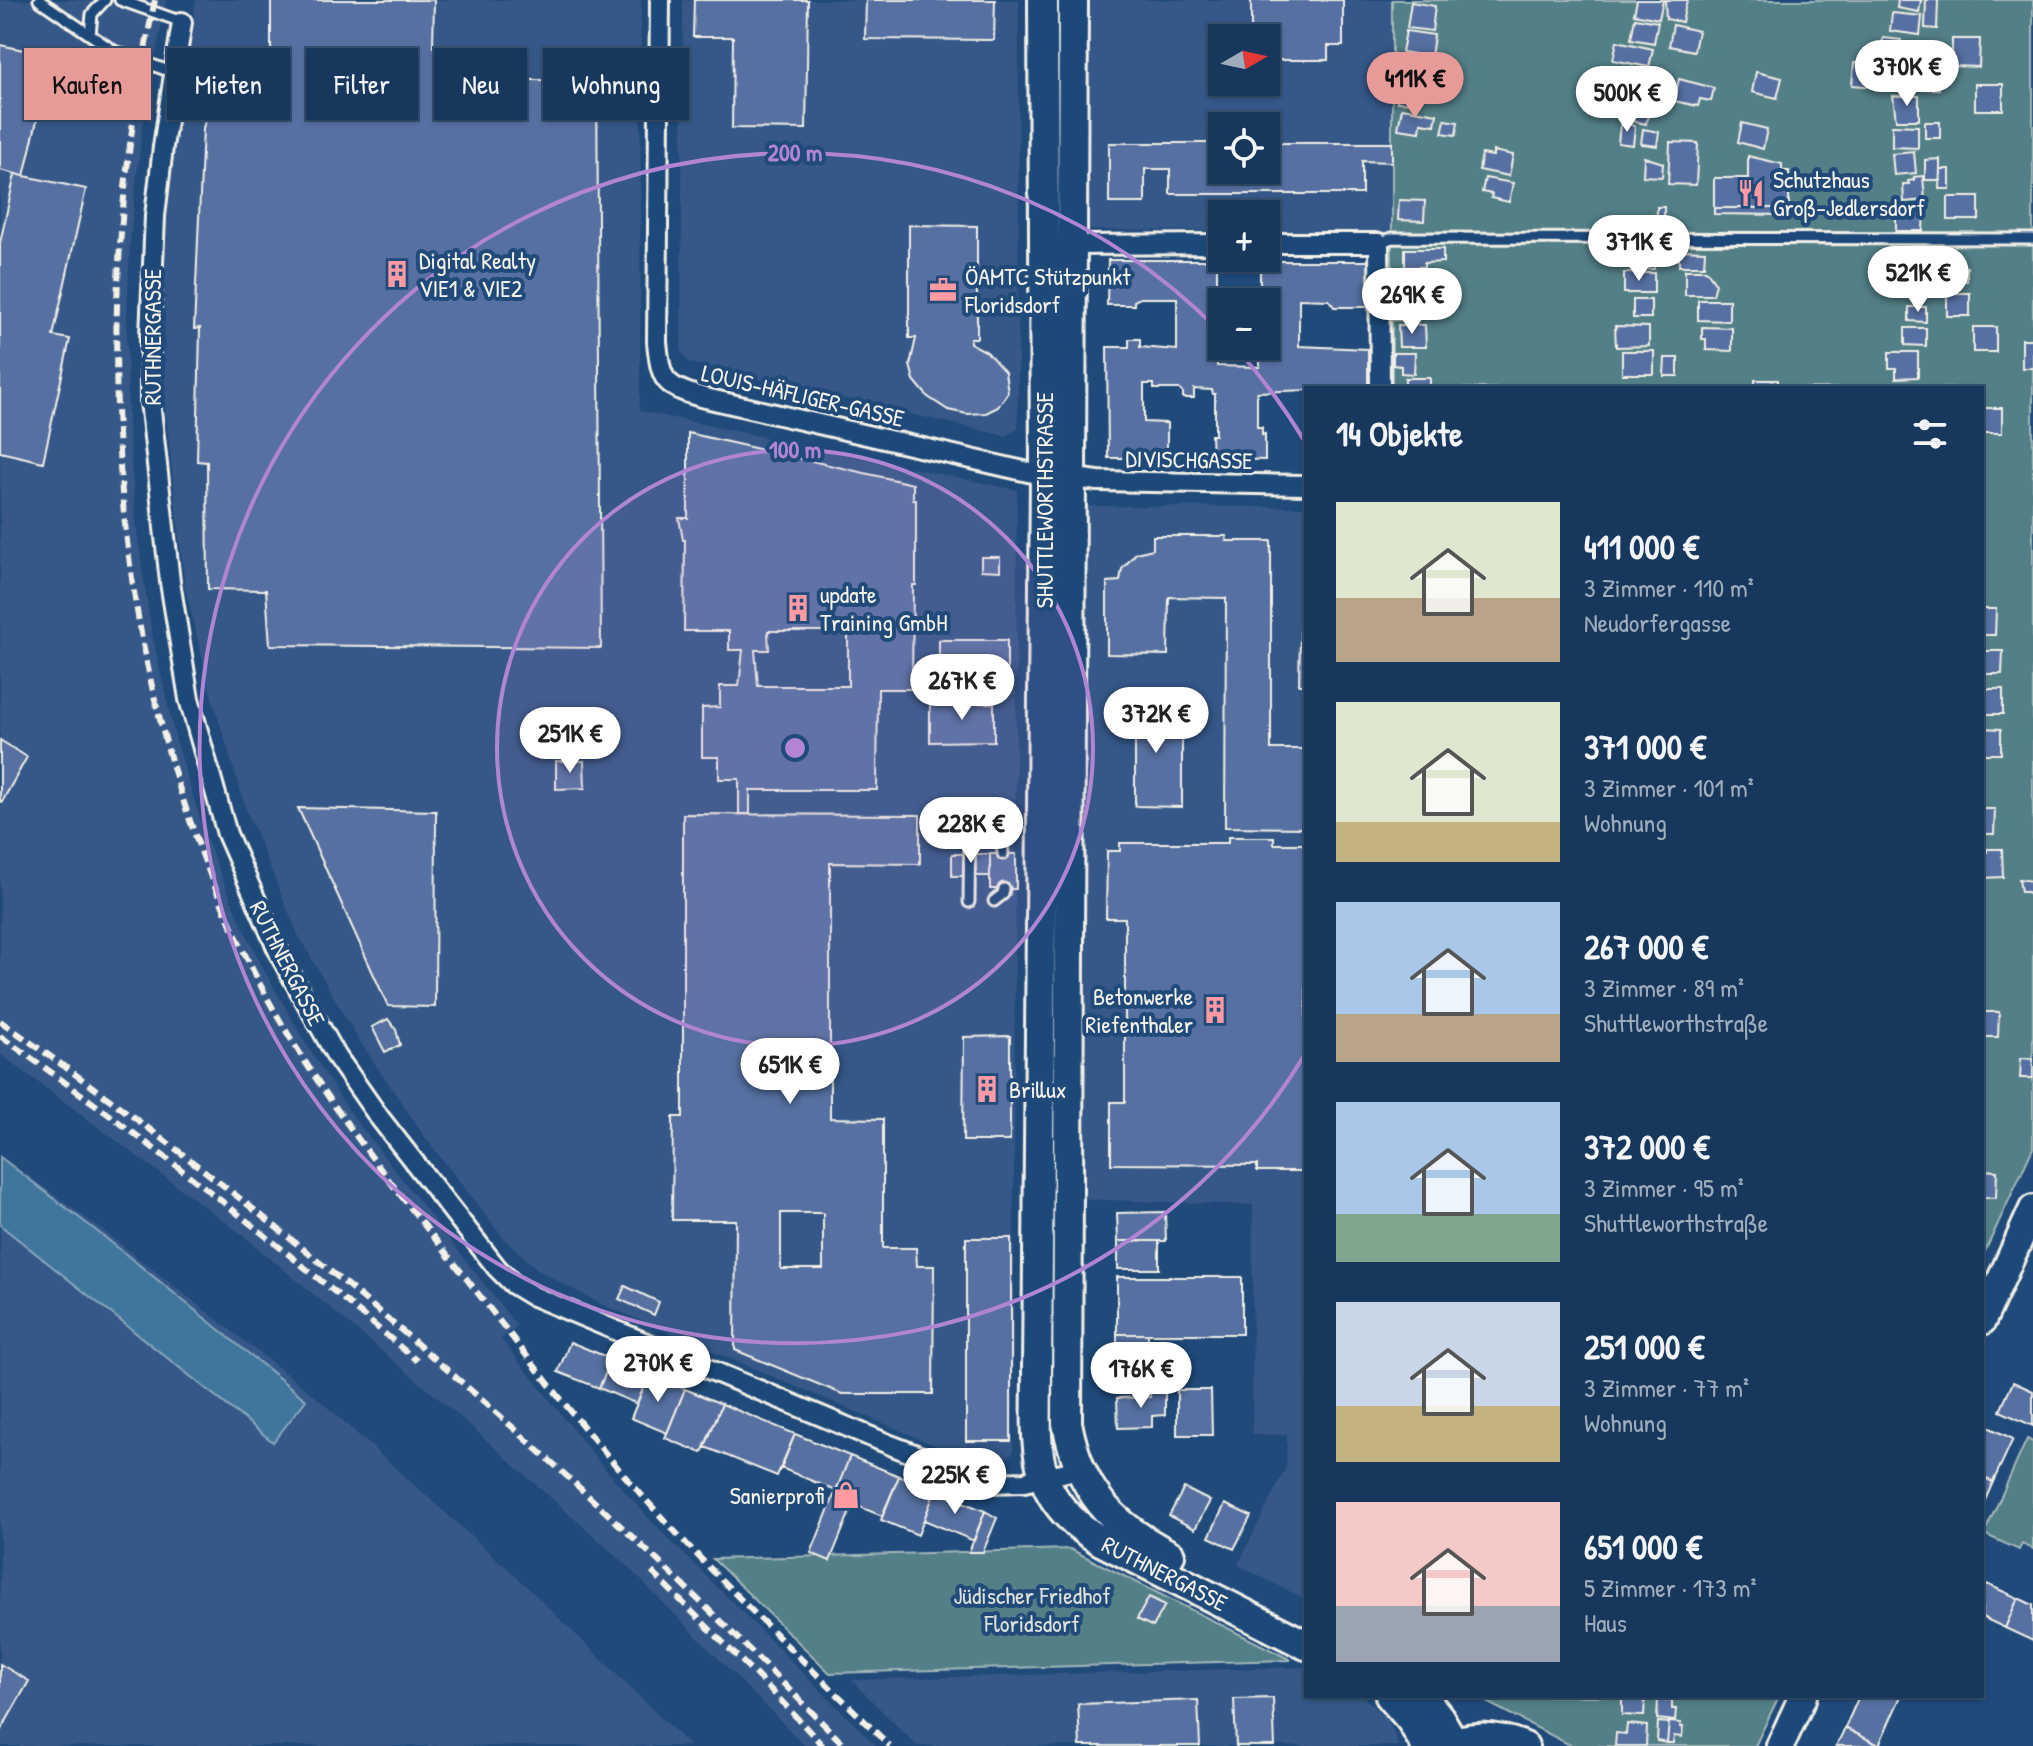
<!DOCTYPE html>
<html lang="de">
<meta charset="utf-8">
<style>
:root{--surface:#17385c;--page:#203f62;--text:#f1f3f6;--muted:#9eacbb;--line:#365272;--accent:#e69b98}
body{margin:0;font-family:"Patrick Hand",sans-serif;background:var(--page);color:var(--text);height:100vh;display:flex;flex-direction:column;font-size:30px;white-space:nowrap}
*{box-sizing:border-box;margin:0}
p{font-size:26px;color:var(--muted)}
.icon{flex:none;width:44px;height:44px;fill:none;stroke:currentColor;stroke-width:2;stroke-linecap:round;stroke-linejoin:round}
.map{position:relative;flex:1;overflow:hidden}
.drawer{position:absolute;left:1304px;top:386px;width:680px;height:1312px;display:flex;flex-direction:column;background:var(--surface);border-radius:0px;box-shadow:0 2px 6px #0004,0 0 0 2px var(--line)}
.drawer>*{flex:none}
.banner{position:absolute;left:24px;top:48px;width:760px;height:72px;display:flex;gap:16px}
.needle{width:52px;rotate:81deg}
.fabs{position:absolute;left:1208px;top:24px;display:grid;gap:16px}
.fabs a{display:grid;place-items:center;width:72px;height:72px;border-radius:0px;background:var(--surface);box-shadow:0 2px 6px #0004,0 0 0 2px var(--line);font-size:40px}
.price{position:absolute;translate:-50% -68px;padding:0 18px;border-radius:28px;background:#fff;color:#222;font-size:26px;line-height:52px;filter:drop-shadow(0 2px 4px #0008)}
.price::after{content:'';position:absolute;left:50%;top:48px;width:24px;height:18px;margin-left:-12px;background:inherit;clip-path:polygon(0 0,100% 0,50% 100%)}
.price.current{background:var(--accent);color:#111}
ul{padding:0;list-style:none}
li{display:flex;align-items:center;gap:24px;height:200px;padding:0 32px}
li span{display:grid;place-items:center;flex:none;width:224px;height:160px;border-radius:0px;color:#555}
li>.icon{margin-inline-start:auto}
span .icon{width:96px;height:96px;fill:#fffc;stroke-width:1}
li b{font-size:34px}
h2{display:flex;justify-content:space-between;align-items:center;height:96px;padding:0 32px;font-size:34px}
.tag{padding:0 28px;border-radius:0px;background:var(--surface);box-shadow:0 2px 6px #0004,0 0 0 2px var(--line);font-size:28px;line-height:72px}
.tag.current{background:var(--accent);color:#111}
.map>svg:first-child{display:block}
.built{fill:#345888;fill-rule:evenodd}
.green{fill:#537f87;stroke:#a4b8b8;stroke-width:2}
.water{fill:#40759c;stroke:#88a7ba;stroke-width:2}
.building{fill:#5670a1;stroke:#f4f1e8;stroke-width:2;fill-rule:evenodd}
.lines{fill:none;stroke-linecap:round;stroke-linejoin:round}
.lane-casing{stroke:#f4f1e8;stroke-width:15}
.street-casing{stroke:#f4f1e8;stroke-width:24}
.secondary-casing{stroke:#f4f1e8;stroke-width:32}
.primary-casing{stroke:#f4f1e8;stroke-width:34}
.lane{stroke:#1f4a7a;stroke-width:9}
.street{stroke:#1f4a7a;stroke-width:18}
.secondary{stroke:#1f4a7a;stroke-width:26}
.primary{stroke:#1f4a7a;stroke-width:28}
.rail{stroke:#f4f1e8;stroke-width:6;stroke-dasharray:12 6;stroke-linecap:butt}
.ring{fill:none;stroke:#b185d1;stroke-width:4}
.labels{text-anchor:middle;dominant-baseline:central;stroke-width:8;stroke-linejoin:round;paint-order:stroke}
.poi-label{font-size:24px;fill:#f4f1e8;stroke:#1f4a7a;text-anchor:start}
.street-label{font-size:24px;fill:#f4f1e8;stroke:#1f4a7a}
.park-label{font-size:24px;fill:#dce0d9;stroke:#1f4a7a}
.centre{fill:#b185d1;stroke:#1f4a7a;stroke-width:4}
.ring-label{font-size:24px;text-anchor:middle;font-weight:bold;fill:#b185d1;stroke:#1f4a7a;stroke-width:8;stroke-linejoin:round;paint-order:stroke}
</style>
<div class="map">
<svg width="2033" height="1746" viewBox="0 0 2033 1746">
<rect width="100%" height="100%" fill="#1f4a7a"/>
<filter id="ink" filterUnits="userSpaceOnUse"><feTurbulence type="fractalNoise" baseFrequency=".0125" numOctaves="2"/><feDisplacementMap in="SourceGraphic" scale="16" xChannelSelector="R" yChannelSelector="G"/><feConvolveMatrix kernelMatrix="1 2 1 2 8 2 1 2 1" color-interpolation-filters="sRGB"/></filter>
<g filter="url(#ink)">
<!-- built -->
<path class="built" d="M0,0H166L142,129L130,242L127,319L128,422L137,533L152,634L175,737L206,838L234,907L263,968L306,1044L349,1111L517,1326L501,1339L600,1463L653,1523L876,1746H805L624,1563L450,1408L240,1233L0,1054Z
M196,0H641L640,411L1017,490L1013,1453L991,1469L601,1304L539,1271L504,1239L427,1140L358,1039L298,935L247,812L212,698L185,588L164,398L166,216Z
M683,0H1019L1018,428L1006,436L690,363L681,352Z
M1085,0H1392L1391,233L1266,232V214H1222V231L1085,230ZM1222,38H1266V82H1222ZM1222,126H1266V170H1222Z
M1087,506L1306,507V1600L1238,1565L1286,1467L1287,1435L1252,1434L1253,1205L1078,1199Z
M0,1155L106,1233L315,1396L516,1576L690,1746H0Z
M1305,1667L1306,1696H1363L1388,1719L1399,1746H917L851,1680Z"/>
<!-- green -->
<path class="green" d="M1392,0H2033V1148L1982,1258V388H1392Z
M2027,1439L2033,1442V1549L2022,1544L2019,1550L1984,1534Z
M1070,1549L1291,1660L830,1673L713,1559Z
M1475,1696H1779L1755,1746H1572Z"/>
<!-- water -->
<path class="water" d="M0,1157L107,1239L306,1400L273,1442L0,1225Z"/>
<!-- building -->
<path class="building" d="M271,0H434L433,47H463V79L597,81L601,648L270,645L266,590L208,589L207,462L197,461L200,328L194,329L203,128L209,109L225,90L245,82L271,83Z
M694,0H808L806,129L732,128L733,37H693Z
M866,0H995L994,40L865,39Z
M1251,0H1343V46H1328V60H1266V38H1251Z
M1637,0H1663L1659,19L1634,14Z
M1665,0H1687L1682,22L1666,19Z
M1898,0H1921L1919,12L1897,8Z
M1926,0H1938L1937,29L1925,28Z
M1411,2L1435,6L1432,31L1407,28Z
M1892,13L1922,16L1920,35L1890,31Z
M1635,18L1658,22L1654,43L1631,39Z
M1673,25L1698,31L1694,51L1669,46Z
M1406,31L1434,35L1431,57L1402,52Z
M1883,38L1901,40L1899,60L1881,59Z
M1952,39H1980L1979,67L1952,66Z
M1617,41L1653,49L1649,67L1613,60Z
M0,45L52,56L24,176L0,170Z
M1396,56L1413,58L1412,69L1420,70L1419,79L1393,75L1395,65H1392Z
M1854,63L1879,66L1877,87L1852,85Z
M1756,72L1782,78L1777,98L1752,92Z
M1636,73L1661,77L1658,97L1632,92Z
M1925,76H1939V89H1925Z
M51,79L66,81L59,116L45,114Z
M1679,79L1714,88L1711,101L1700,99L1698,106L1674,101Z
M1398,83H1413V93L1418,94L1416,103L1397,102Z
M1975,84H2003V110H1975Z
M1893,96H1919V120H1896Z
M1627,102L1650,106L1646,124L1623,119Z
M1402,108L1437,114L1435,125L1421,123L1420,132L1398,129Z
M1445,120L1458,122L1456,135L1442,133Z
M1925,122H1940V138H1925Z
M1628,123L1635,127L1633,145L1618,143L1620,125Z
M1742,123L1767,129L1763,149L1738,142Z
M1892,125L1918,126V148L1892,147Z
M1643,129L1659,132L1657,146L1641,144Z
M1670,142L1698,143L1696,185L1668,184Z
M1109,143H1222V170H1266V143H1392V162L1362,161V194H1170V169H1145V203H1109Z
M1493,151L1513,155L1509,176L1479,170L1482,154L1493,156Z
M1914,152L1916,173L1894,175L1892,154Z
M1748,156L1782,164V171H1789V208H1714V178H1748Z
M1644,157L1663,163L1662,177L1643,176Z
M1940,159V180H1925V160Z
M1940,169H1950V189H1939Z
M15,174L86,189L53,336L70,339L43,462L0,452V243Z
M1923,176L1925,200L1904,202L1903,184H1909L1908,181L1914,180V177Z
M1485,178L1513,183L1509,202L1491,198L1492,194L1482,192Z
M1948,197H1979V220H1948Z
M1399,200L1425,201L1424,221L1398,220Z
M1657,207H1664V229H1649V215H1657Z
M1714,208H1789V215L1714,214Z
M1896,208H1924L1923,231H1896Z
M909,225L977,226V338H970V343L987,352L1005,372L1008,392L998,407L986,413L967,414L948,410L928,397L914,380L910,365L916,338H909Z
M1630,245H1654V269H1630Z
M1890,248L1911,249L1910,268L1889,267Z
M1405,249H1443V262L1424,263V267H1405Z
M1679,250L1705,251L1704,266H1679Z
M1932,255H1945V272H1932Z
M1108,260H1212L1217,265V366L1260,367V346H1266V302L1260,300V266L1264,261H1370L1369,307H1334L1329,300L1299,299V346L1368,349V388L1257,392V427H1262V435L1265,434V460L1212,459L1211,435H1215V394H1213L1212,390L1194,389V398H1183V393L1179,389H1154V384H1144V422L1167,423V458H1108L1107,347H1129V339H1140V347L1177,350V298H1140L1134,301V305H1107Z
M1967,267V281H1952V268Z
M1685,270H1706L1716,284L1713,295H1685Z
M1402,272H1431V296H1401Z
M1624,273H1654V293H1624Z
M1890,274H1916V293H1890Z
M1947,293H1970V316H1947Z
M1393,299H1411V320H1394Z
M1633,300H1651V318H1633Z
M1698,300H1729V321L1698,320Z
M1909,307H1926V322L1909,321Z
M1425,325L1426,347H1399L1398,325Z
M1615,326L1649,327V346L1616,347Z
M1702,327L1732,328V351L1706,350V339H1702Z
M1973,327H1996V352H1973Z
M1905,328H1926V346L1905,345Z
M2022,339H2033V368H2022Z
M1622,351H1654V374H1622Z
M1889,352H1918V377L1896,378V368H1889Z
M1393,353H1415L1414,374L1401,373V366L1393,365Z
M1665,358H1678V376H1664Z
M1405,378H1430V388H1405Z
M1755,380H1778V388H1755Z
M1982,408H2002V433H1982Z
M688,433L913,484V499H916V585H913L912,689H878L877,790H750V814H739V779H719V757H702V708L720,707V686H739L743,650H729V631H684L685,540H683L679,518H688ZM768,631H848V686H758L755,650H769Z
M1153,536H1227L1226,541H1271V749H1306V828L1225,827L1226,598L1169,597L1168,655L1107,654V582L1120,581L1122,569L1136,553L1153,549Z
M981,557H1000V571L981,570Z
M1301,584H1306V685H1299Z
M1982,609H1996L1995,635H1982Z
M939,640H1007V670H980V703L947,704V670L939,671Z
M1982,651H2003L2002,674H1982Z
M1982,689H2003V714H1982Z
M1131,700H1172V738H1182V807L1135,806V737H1131Z
M994,703V741L930,742V704Z
M1982,728L2001,729V754H1982Z
M0,740L27,757L2,802L0,801Z
M556,761H584L585,788L556,789Z
M298,808L436,811L435,1007L388,1006Z
M1982,809H1995L1994,834H1982Z
M683,814L920,815V864L830,863V1118L883,1119V1248H916L917,1266H934L933,1394H842L735,1350L736,1220H672L673,1117H683ZM781,1213H823V1269H781Z
M1228,837H1274V844H1306V1171H1257V1165L1111,1164V1102H1125V918H1106L1107,851H1120V843H1228Z
M1987,849H2002L2003,877L1982,878V852H1987Z
M952,854H990V876H952Z
M990,854H1016V889H990Z
M2019,879L2033,881V897L2027,892H2021Z
M1983,1012H1999L1998,1037H1983Z
M388,1019L396,1030L400,1045L385,1052L372,1027Z
M1010,1036V1141H963L964,1037Z
M2021,1058L2033,1059V1078H2020Z
M1982,1170L1997,1171L1996,1198L1982,1197Z
M1165,1212L1166,1241H1118L1117,1213Z
M966,1238H1011V1441H966Z
M1118,1241H1159V1269H1118Z
M1117,1277H1242V1334H1117Z
M625,1286L659,1302L654,1315L619,1299Z
M1117,1334H1148V1356H1117Z
M570,1342L612,1359L599,1388L558,1372Z
M612,1359L649,1374L637,1404L599,1388Z
M649,1374L685,1389L667,1433L631,1418Z
M2013,1382L2033,1391V1426L2000,1411Z
M685,1389L722,1404L702,1453L665,1438Z
M1150,1390H1165V1415L1152,1416V1427L1118,1428L1117,1398L1150,1397Z
M1177,1390H1211L1212,1435H1177Z
M722,1404L795,1434L777,1476L705,1447Z
M1984,1425L2013,1439L1993,1482L1982,1477Z
M795,1434L850,1456L836,1491L781,1468Z
M850,1456L899,1476L882,1516L853,1504L830,1561L811,1553Z
M899,1476L935,1491L918,1535L881,1520Z
M1982,1477L1993,1482L1982,1507Z
M1184,1488L1210,1501L1195,1529L1169,1516Z
M935,1491L985,1511L974,1541L924,1520Z
M1225,1504L1251,1516L1234,1549L1209,1537Z
M985,1511L997,1518L983,1552H969Z
M1982,1582L2018,1598L2005,1628L1982,1617Z
M1149,1597L1165,1605L1153,1627L1137,1619Z
M2018,1598L2033,1605V1641L2005,1628Z
M0,1664L29,1681L0,1732Z
M1622,1696H1645L1644,1716L1622,1715Z
M1859,1696H1901L1879,1745L1845,1728Z
M1273,1698L1275,1746H1236L1234,1699Z
M1198,1700L1200,1746H1080L1078,1704Z
M1658,1700L1672,1701V1709H1676L1675,1721L1657,1719Z
M1658,1722L1669,1723L1667,1743L1657,1741Z
M1669,1722L1681,1723L1680,1727H1683L1682,1737L1674,1736L1673,1743H1667Z
M1627,1724L1647,1726L1646,1746H1615L1616,1733L1626,1734Z
M1845,1728L1879,1745V1746H1836Z"/>
<g class="lines">
<!-- lane casing -->
<g class="lane-casing">
<path id="lane" d="M39,0L114,51L174,73
M120,0L182,22
M90,35L92,14L105,0
M1379,243L1392,238L2033,239
M942,817L1000,818L1003,854
M994,901L1003,894L1004,889
M969,902L970,817"/>
</g>
<!-- street casing -->
<g class="street-casing">
<path id="street" d="M660,0L657,342C661,380 663,386 701,397L1028,472L1098,481L1306,485
M182,22L163,147L155,216L150,336V401L170,582L189,699L227,834L281,957L337,1057L379,1117L497,1268L513,1284L531,1295L893,1446L989,1483L1024,1482L1079,1469
M1266,243H1379L1380,388
M1071,245L1222,244"/>
</g>
<!-- secondary casing -->
<g class="secondary-casing">
<path id="secondary" d="M1982,1321L2033,1209
M1437,1746C1469,1734 1493,1733 1525,1746
M1780,1746L1803,1696"/>
</g>
<!-- primary casing -->
<g class="primary-casing">
<path id="primary" d="M1043,0L1045,475L1037,1369C1037,1446 1027,1497 1101,1541L1306,1645
M1073,0L1067,1423C1080,1491 1110,1524 1170,1555
M1390,1696L1411,1720L1426,1746
M1422,1696L1439,1717L1456,1746"/>
</g>
<!-- lane -->
<use href="#lane" class="lane"/>
<!-- street -->
<use href="#street" class="street"/>
<!-- secondary -->
<use href="#secondary" class="secondary"/>
<!-- primary -->
<use href="#primary" class="primary"/>
<!-- rail -->
<path class="rail" d="M155,0C84,326 105,691 263,990C317,1091 388,1180 459,1269C523,1351 586,1434 656,1511C730,1592 811,1668 890,1746
M0,1021C305,1233 586,1480 845,1746
M0,1036C144,1137 283,1247 417,1361
M652,1572L772,1691L823,1746"/>
</g>
</g>
<!-- distance rings -->
<circle cx="795" cy="748" r="298" fill="#b185d1" fill-opacity=".12"/>
<g class="ring">
<circle cx="795" cy="748" r="298"/>
<path d="M1305 1054A595 595 0 1 1 1219 331M1234 346A595 595 0 0 1 1305 442"/>
</g>
<!-- icons -->
<defs>
<g id="restaurant-bare" transform="scale(2.16)"><path d="M-5-6h1v4h1v-4h1v4h1v-4h1v5L-1.5 .5V6h-2V.5L-5-1ZM5-6V6H3V1.5H1.5Q1.5-4 5-6Z" fill="#ff9aa2" stroke="#1f4a7a" stroke-width="2.5" paint-order="stroke"/></g>
<g id="building-bare" transform="scale(2.16)"><path d="M-4-6H4V6H1V3H-1V6H-4ZM-2.5-4.3h1.7v1.8h-1.7ZM.8-4.3h1.7v1.8H.8ZM-2.5-1h1.7V.8h-1.7ZM.8-1h1.7V.8H.8Z" fill="#ff9aa2" stroke="#1f4a7a" stroke-width="2.5" paint-order="stroke"/></g>
<g id="office-bare" transform="scale(2.16)"><path d="M-6-3h4V-5.5h4V-3h4V5H-6ZM-1-4.5V-3h2v-1.5ZM-6 0V1H6V0Z" fill="#ff9aa2" stroke="#1f4a7a" stroke-width="2.5" paint-order="stroke"/></g>
<g id="shop-bare" transform="scale(2.16)"><path d="M-5-2.5h2.3a2.7 3.5 0 0 1 5.4 0H5L5.5 6h-11ZM-1.5-2.5h3a1.5 2.3 0 0 0-3 0Z" fill="#ff9aa2" stroke="#1f4a7a" stroke-width="2.5" paint-order="stroke"/></g>
</defs>
<g fill-rule="evenodd">
<use href="#restaurant-bare" x="1751" y="193"/>
<use href="#building-bare" x="397" y="274"/>
<use href="#office-bare" x="943" y="290"/>
<use href="#building-bare" x="798" y="608"/>
<use href="#building-bare" x="1215" y="1010"/>
<use href="#building-bare" x="987" y="1089"/>
<use href="#shop-bare" x="846" y="1495"/>
</g>
<g class="labels">
<!-- poi labels -->
<g class="poi-label">
<text x="1773" y="179">Schutzhaus<tspan x="1773" dy="28">Groß-Jedlersdorf</tspan></text>
<text x="419" y="260">Digital Realty<tspan x="419" dy="28">VIE1 &amp; VIE2</tspan></text>
<text x="965" y="276">ÖAMTC Stützpunkt<tspan x="965" dy="28">Floridsdorf</tspan></text>
<text x="820" y="594">update<tspan x="820" dy="28">Training GmbH</tspan></text>
<text x="1193" y="996" text-anchor="end">Betonwerke<tspan x="1193" dy="28">Riefenthaler</tspan></text>
<text x="1009" y="1089">Brillux</text>
<text x="824" y="1495" text-anchor="end">Sanierprofi</text>
</g>
<!-- street labels -->
<g class="street-label">
<text transform="translate(152 337) rotate(-90)">RUTHNERGASSE</text>
<text transform="translate(803 395) rotate(13)">LOUIS-HÄFLIGER-GASSE</text>
<text transform="translate(1189 459) rotate(1)">DIVISCHGASSE</text>
<text transform="translate(1044 500) rotate(-90)">SHUTTLEWORTHSTRASSE</text>
<text transform="translate(288 963) rotate(63)">RUTHNERGASSE</text>
<text transform="translate(1165 1573) rotate(27)">RUTHNERGASSE</text>
</g>
<!-- park labels -->
<g class="park-label">
<text x="1032" y="1595">Jüdischer Friedhof<tspan x="1032" dy="28">Floridsdorf</tspan></text>
</g>
</g>
<circle cx="795" cy="748" r="12" class="centre"/>
<g class="ring-label">
<text x="795" y="161">200 m</text>
<text x="795" y="458">100 m</text>
</g>
</svg>
<div class="fabs">
<a><svg class="needle" viewBox="-14 -14 28 28"><path d="M0-13l5 13h-10z" fill="#e53935"/><path d="M0 13l5-13h-10z" fill="#9eacbb"/></svg></a>
<a><svg class="icon" aria-label="locate" viewBox="0 0 24 24"><circle cx="12" cy="12" r="6"/><path d="M12 2v4M12 18v4M2 12h4M18 12h4"/></svg></a>
<a>+</a>
<a>−</a>
</div>
<b class="price" style="left:1907px;top:108px">370K €</b>
<b class="price current" style="left:1415px;top:120px">411K €</b>
<b class="price" style="left:1627px;top:134px">500K €</b>
<b class="price" style="left:1639px;top:283px">371K €</b>
<b class="price" style="left:1918px;top:314px">521K €</b>
<b class="price" style="left:1412px;top:336px">269K €</b>
<b class="price" style="left:962px;top:722px">267K €</b>
<b class="price" style="left:1156px;top:755px">372K €</b>
<b class="price" style="left:570px;top:775px">251K €</b>
<b class="price" style="left:971px;top:865px">228K €</b>
<b class="price" style="left:790px;top:1106px">651K €</b>
<b class="price" style="left:658px;top:1404px">270K €</b>
<b class="price" style="left:1141px;top:1410px">176K €</b>
<b class="price" style="left:955px;top:1516px">225K €</b>
<div class="banner">
<a class="tag current">Kaufen</a>
<a class="tag">Mieten</a>
<a class="tag">Filter</a>
<a class="tag">Neu</a>
<a class="tag">Wohnung</a>
</div>
<section class="drawer">
<h2>14 Objekte<svg class="icon" aria-label="filters" viewBox="0 0 24 24"><path d="M4 7h16M4 17h16"/><circle cx="9" cy="7" r="2"/><circle cx="15" cy="17" r="2"/></svg></h2>
<ul>
<li><span style="background:linear-gradient(#dfe7d0 60%,#b9a48a 0)"><svg class="icon" aria-label="home" viewBox="0 0 24 24"><path d="M3 11l9-7 9 7M6 9v11h12V9"/></svg></span><div><b>411 000 €</b><p>3 Zimmer · 110 m²</p><p>Neudorfergasse</p></div></li>
<li><span style="background:linear-gradient(#dfe7d0 75%,#c2b280 0)"><svg class="icon" aria-label="home" viewBox="0 0 24 24"><path d="M3 11l9-7 9 7M6 9v11h12V9"/></svg></span><div><b>371 000 €</b><p>3 Zimmer · 101 m²</p><p>Wohnung</p></div></li>
<li><span style="background:linear-gradient(#a9c7e8 70%,#b9a48a 0)"><svg class="icon" aria-label="home" viewBox="0 0 24 24"><path d="M3 11l9-7 9 7M6 9v11h12V9"/></svg></span><div><b>267 000 €</b><p>3 Zimmer · 89 m²</p><p>Shuttleworthstraße</p></div></li>
<li><span style="background:linear-gradient(#a9c7e8 70%,#7fa58c 0)"><svg class="icon" aria-label="home" viewBox="0 0 24 24"><path d="M3 11l9-7 9 7M6 9v11h12V9"/></svg></span><div><b>372 000 €</b><p>3 Zimmer · 95 m²</p><p>Shuttleworthstraße</p></div></li>
<li><span style="background:linear-gradient(#c9d6e8 65%,#c2b280 0)"><svg class="icon" aria-label="home" viewBox="0 0 24 24"><path d="M3 11l9-7 9 7M6 9v11h12V9"/></svg></span><div><b>251 000 €</b><p>3 Zimmer · 77 m²</p><p>Wohnung</p></div></li>
<li><span style="background:linear-gradient(#f6c9c9 65%,#9aa5b1 0)"><svg class="icon" aria-label="home" viewBox="0 0 24 24"><path d="M3 11l9-7 9 7M6 9v11h12V9"/></svg></span><div><b>651 000 €</b><p>5 Zimmer · 173 m²</p><p>Haus</p></div></li>
</ul>
</section>
</div>
